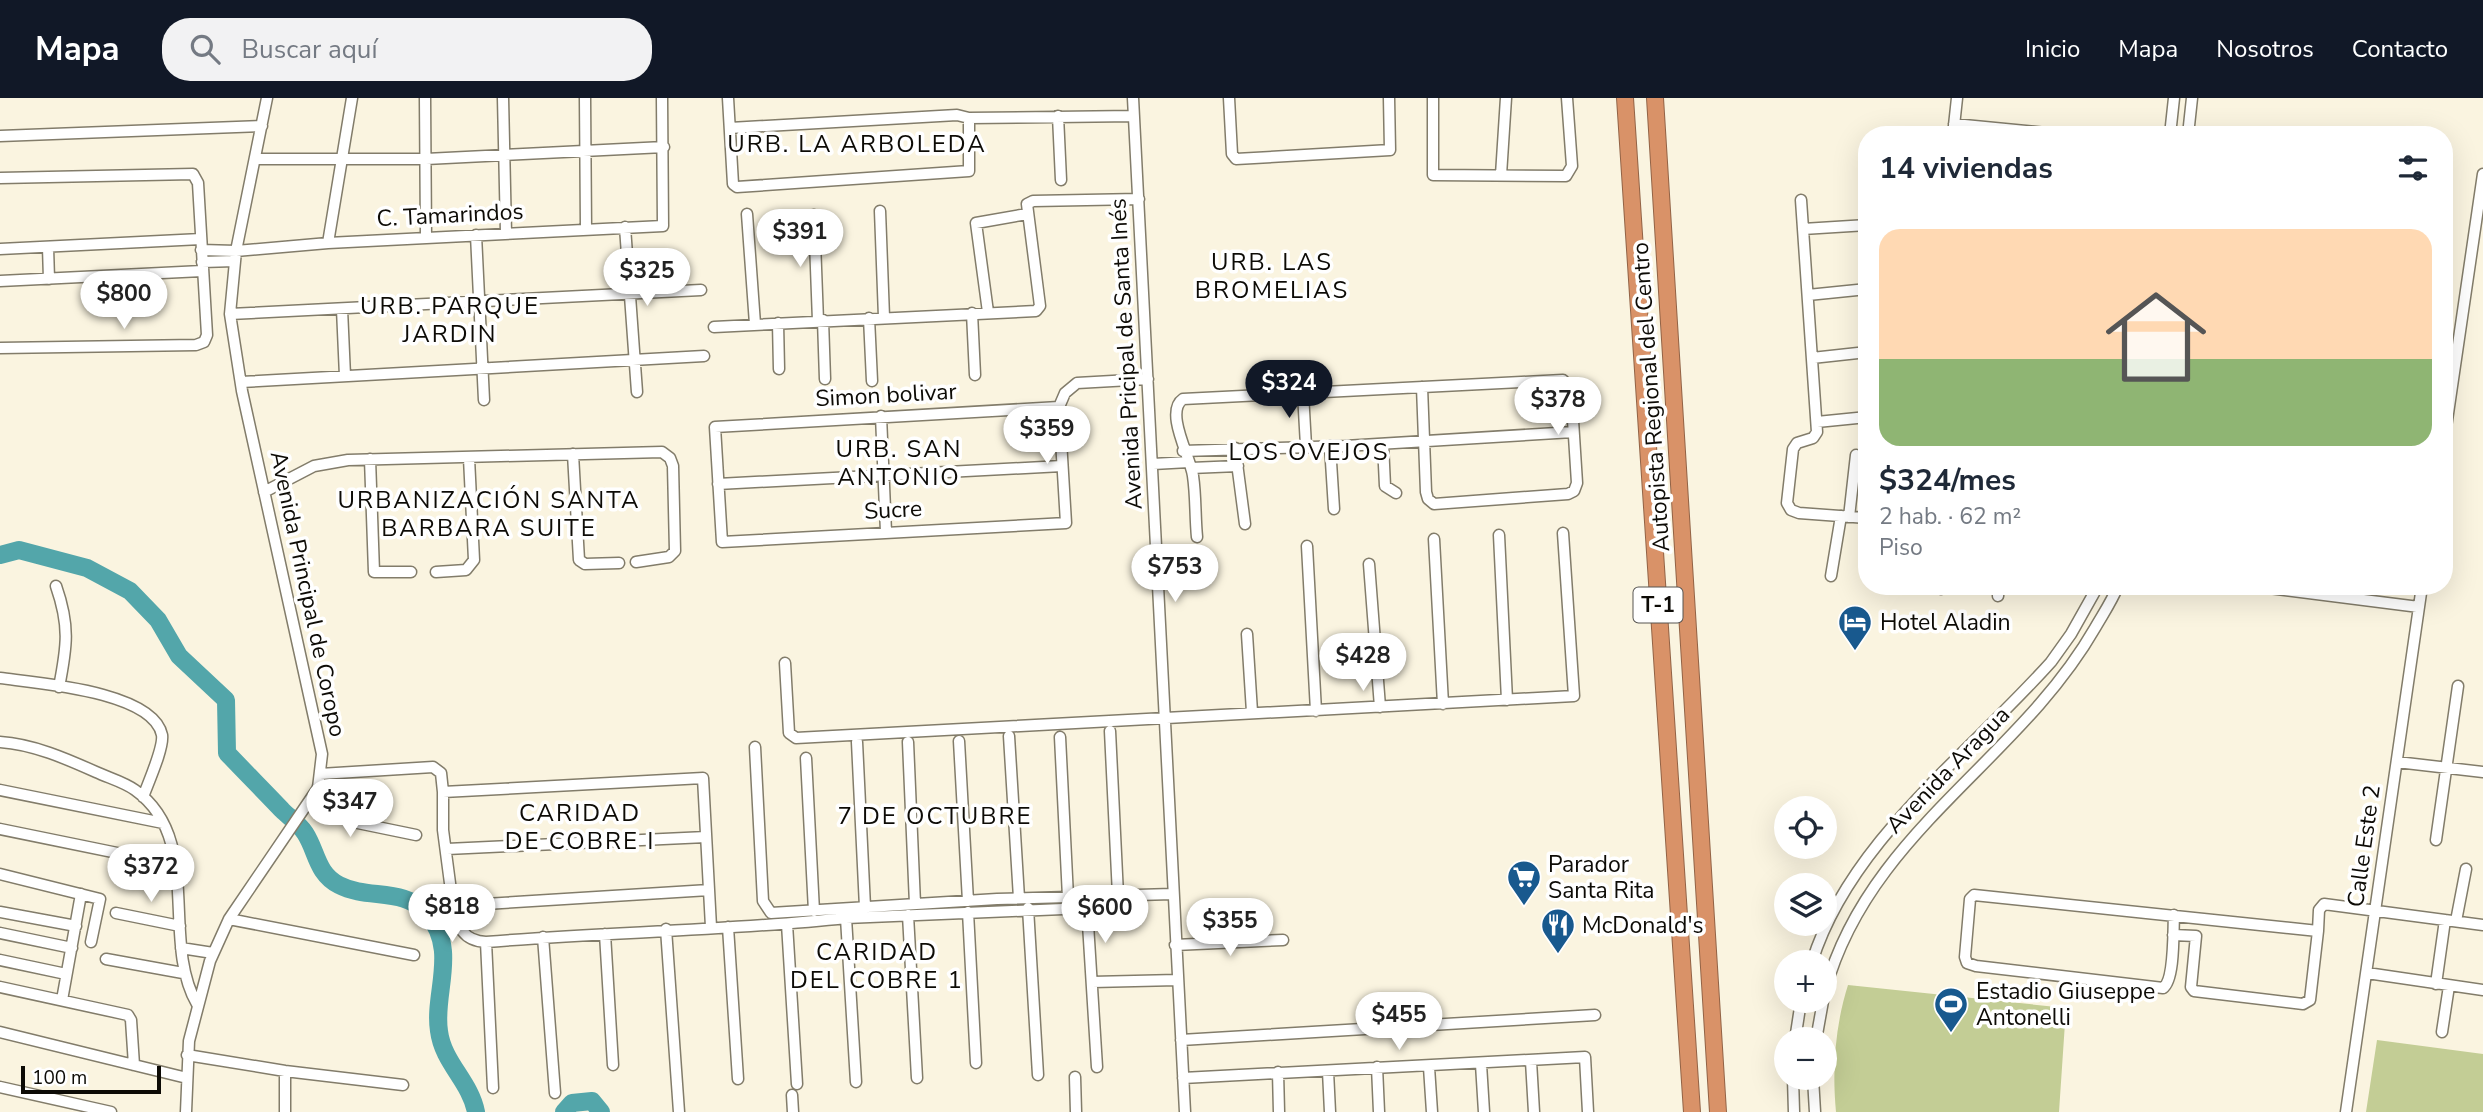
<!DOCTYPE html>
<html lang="es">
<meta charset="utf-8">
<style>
:root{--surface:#fff;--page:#f2f2f3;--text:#1f2937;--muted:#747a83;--accent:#111827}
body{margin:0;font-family:"Nunito Sans",sans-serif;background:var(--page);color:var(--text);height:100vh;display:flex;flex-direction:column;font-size:26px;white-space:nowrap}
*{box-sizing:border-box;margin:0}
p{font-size:23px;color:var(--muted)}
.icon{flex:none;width:38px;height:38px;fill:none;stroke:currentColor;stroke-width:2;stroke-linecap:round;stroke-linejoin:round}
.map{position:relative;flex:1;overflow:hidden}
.sheet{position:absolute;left:1858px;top:28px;width:595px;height:469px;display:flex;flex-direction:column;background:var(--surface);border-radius:28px;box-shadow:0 7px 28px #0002}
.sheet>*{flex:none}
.controls{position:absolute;left:1774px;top:698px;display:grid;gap:14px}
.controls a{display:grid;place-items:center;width:63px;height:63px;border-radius:50%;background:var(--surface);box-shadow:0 7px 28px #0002;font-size:35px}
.scale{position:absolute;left:21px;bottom:18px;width:140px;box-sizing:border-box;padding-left:7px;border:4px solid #0d0b06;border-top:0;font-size:19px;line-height:24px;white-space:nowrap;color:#0d0b06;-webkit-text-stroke:5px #fff;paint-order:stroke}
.price{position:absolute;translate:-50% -60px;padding:0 16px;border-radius:24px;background:#fff;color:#222;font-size:23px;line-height:46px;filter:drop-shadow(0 2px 4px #0008)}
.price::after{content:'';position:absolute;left:50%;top:42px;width:21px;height:16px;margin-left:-10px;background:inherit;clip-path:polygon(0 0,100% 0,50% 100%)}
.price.current{background:var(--accent);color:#fff}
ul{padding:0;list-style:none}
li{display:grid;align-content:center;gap:14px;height:371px;padding:0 21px}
li span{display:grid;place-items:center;height:217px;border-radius:21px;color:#555}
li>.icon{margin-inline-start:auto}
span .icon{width:126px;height:126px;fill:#fffc;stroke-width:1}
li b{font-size:30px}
h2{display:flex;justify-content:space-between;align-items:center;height:84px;padding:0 21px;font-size:30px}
header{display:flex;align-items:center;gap:42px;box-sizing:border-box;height:98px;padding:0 35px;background:var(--accent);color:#fff}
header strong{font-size:33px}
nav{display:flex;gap:38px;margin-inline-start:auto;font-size:24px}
.search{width:490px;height:63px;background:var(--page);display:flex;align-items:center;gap:18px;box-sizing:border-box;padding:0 24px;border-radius:28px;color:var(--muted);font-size:26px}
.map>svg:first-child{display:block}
.garden{fill:#c3cd95}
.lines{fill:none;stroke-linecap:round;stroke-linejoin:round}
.river{stroke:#53a6aa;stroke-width:18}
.minor-casing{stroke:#827c6a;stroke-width:13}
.highway-casing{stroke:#926346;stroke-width:18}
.minor{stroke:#fff;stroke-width:10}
.highway{stroke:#d99268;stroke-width:16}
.labels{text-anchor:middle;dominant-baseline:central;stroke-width:7;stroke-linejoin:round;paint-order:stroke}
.shield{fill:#fff;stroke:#565451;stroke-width:2}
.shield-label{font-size:21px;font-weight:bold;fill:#0d0b06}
.street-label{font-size:23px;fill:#0d0b06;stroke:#fff}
.poi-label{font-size:23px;fill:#0d0b06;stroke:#fff;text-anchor:start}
.neighbourhood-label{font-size:24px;letter-spacing:2px;fill:#0d0b06;stroke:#fff}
</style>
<header>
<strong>Mapa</strong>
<div class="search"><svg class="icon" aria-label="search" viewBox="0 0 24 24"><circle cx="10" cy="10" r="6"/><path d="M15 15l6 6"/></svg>Buscar aquí</div>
<nav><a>Inicio</a><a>Mapa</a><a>Nosotros</a><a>Contacto</a></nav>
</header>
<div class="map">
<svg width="2483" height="1014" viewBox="0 0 2483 1014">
<rect width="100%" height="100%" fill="#faf4e0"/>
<!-- garden -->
<path class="garden" d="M1848,887L2066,910L2059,1014H1836C1832,971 1835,928 1848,887Z
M2377,942L2483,956V1014H2366Z"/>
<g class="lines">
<!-- river -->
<path class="river" d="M0,457L19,452L87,470L130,493L158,522L179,558L226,602L227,655C245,674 264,693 282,712C289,719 299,726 305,735C317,753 316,775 339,787C368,802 403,789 427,815C459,852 433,895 439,933C443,965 470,983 476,1014
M564,1014L572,1005L592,1003L601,1014"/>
<!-- minor casing -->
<g class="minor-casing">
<path id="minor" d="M425,0L426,140
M503,0L506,135
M585,0L586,131
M728,0L733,86L737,89L969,73V20
M1133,0L1185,1014
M1229,0L1232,56L1236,61L1390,52L1389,0
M1433,0V77L1566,78L1572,68L1567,0
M1058,18L1061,82
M1954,26L2056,36
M730,30L957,17L969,20L1134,18
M1953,37L1957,0
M2170,37L2174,0
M2188,37L2192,0
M0,38L262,28
M255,61H426L664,49
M1501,77L1506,0
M0,80L193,76L198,85L207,237L204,244L196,247L0,250
M1801,102L1817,334L1813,340L1797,345L1793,351L1787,405L1791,412L1799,415L1867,420
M880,113L884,219
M747,116L755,226
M814,117L818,223
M625,129L637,294
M1803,131L1867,127
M476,137L484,302
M328,145L352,0
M48,149L49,181
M0,151L201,141
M201,152L236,153L328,145L663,128L662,0
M202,164L235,163
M0,183L202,173
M1808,197L1867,191
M342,211L345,278
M988,214L976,125L1027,116
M972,215L975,277
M230,216L701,192
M869,220L872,283
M823,222L825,281
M778,225L779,271
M714,229L1036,213L1040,208L1027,106L1033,103L1139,101
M1812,260L1867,254
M241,284L704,258
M1303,295L1306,348
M1059,309L715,329L722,444L1066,425L1059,309L1065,295L1077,285L1148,281
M881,318L886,434
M1817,324L1867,319
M2445,336L2483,76
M1383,346L1385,388L1396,395
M1330,348L1334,411
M1235,350L1245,426
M1183,353L1345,348L1573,334
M573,356L579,462L585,466L619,465
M370,361L374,474H411
M1153,366L1189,364
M1191,370L1238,368
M718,386L1062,368
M264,394L314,368L348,362L662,354L670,360L673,368L675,453L669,459L636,464
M1849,419L1856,357
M1499,437L1507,602
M1197,439C1195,419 1196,398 1193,378C1191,360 1164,314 1183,301L1563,282L1571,291L1577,385L1574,393L1568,396L1434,406L1428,401L1426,394L1422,289
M1434,441L1443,606
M1307,448L1316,613
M1369,466L1380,609
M436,474L466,472L474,462L469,360
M1831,478L1841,418
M56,488C70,528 67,548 59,589
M2253,488L2419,509
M1941,491V488
M1998,498L1999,488
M1247,536L1252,614
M785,565L789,635L796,640L1574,598L1563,435
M0,580C36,585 153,593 162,637C164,650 148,685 143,699
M1110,633L1118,797
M1009,638L1019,800
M1060,639L1068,799
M959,643L968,803
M0,644C33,646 67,661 96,674C109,680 124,684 135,692C204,741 160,842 197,906
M857,644L865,809
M908,644L915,806
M755,649L763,803L771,815L997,801L1172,796
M806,660L814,813
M2397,664L2483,674
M320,676L433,669L441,675L443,694
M318,688L348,723L416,737
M0,692L163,725
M0,731L176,767
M2436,742L2458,588
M447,751L706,739
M0,776L100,801L91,844
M709,792L453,808L443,732V694L703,680L711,829
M453,808C457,828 463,843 486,844C606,834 727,833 846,820L856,984
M1028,810L1038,977
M0,814L76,828
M968,814L976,965
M116,815L180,828
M908,817L917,980
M846,820L1087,810L1097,969
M229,821L414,857
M2456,823L2466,771
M787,826L797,986
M728,829L738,981
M666,831L679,1014
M2318,833L2319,812L2324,806L2483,827
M0,835L72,850
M605,836L613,967
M2173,837L2196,838L2191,889L2194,893L2303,906L2310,902L2318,833L1974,797L1970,801L1965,859L1967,865L1976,868L2163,890C2175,882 2173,833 2174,817
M543,839L555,995
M486,844L493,990
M1175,847L1283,842
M181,850L213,855
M106,861L183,875
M0,862L66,876
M1812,864C1849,744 1969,656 2051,564L2071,536L2098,488
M2367,875L2483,892
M1092,884L1177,882
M2436,886L2445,822
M0,889L128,917L131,922L134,967
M1825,893C1868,735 2018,664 2095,530C2103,516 2112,503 2118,488
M62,902L81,796
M0,934L187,980
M2442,934L2449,888
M1181,942L1595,917
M1795,942L1801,903
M1816,942L1823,903
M187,957L285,973L403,987
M1531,963L1534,1014
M1481,966L1484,1014
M1377,969L1379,1014
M1429,969L1432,1014
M285,973V1014
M1328,973L1330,1014
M1278,974L1279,1014
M1075,979L1076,1014
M1183,980L1585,959L1588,1014
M1793,980L1794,1014
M1813,980L1815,1014
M0,989L111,1014
M792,997L793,1014
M186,1014L189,943L210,863L229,821L318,690L322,656L242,293L230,216L236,153L267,0
M2346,1014L2422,488"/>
</g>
<!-- highway casing -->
<g class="highway-casing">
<path id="highway" d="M1625,0L1692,1014
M1655,0L1718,1014"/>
</g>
<!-- minor -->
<use href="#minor" class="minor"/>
<!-- highway -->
<use href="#highway" class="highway"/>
</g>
<!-- icons -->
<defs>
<g id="hotel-pin" transform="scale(1.75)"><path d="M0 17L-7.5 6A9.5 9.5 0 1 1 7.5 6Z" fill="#18598e" stroke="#fff"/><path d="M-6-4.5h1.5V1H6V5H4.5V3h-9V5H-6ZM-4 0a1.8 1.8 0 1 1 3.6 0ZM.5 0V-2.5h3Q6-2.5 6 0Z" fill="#fff"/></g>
<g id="supermarket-pin" transform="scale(1.75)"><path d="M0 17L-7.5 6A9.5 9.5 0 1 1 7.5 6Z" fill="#18598e" stroke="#fff"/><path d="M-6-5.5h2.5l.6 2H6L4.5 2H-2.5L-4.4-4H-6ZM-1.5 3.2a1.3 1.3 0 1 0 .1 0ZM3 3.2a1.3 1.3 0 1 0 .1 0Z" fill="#fff"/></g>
<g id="restaurant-pin" transform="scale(1.75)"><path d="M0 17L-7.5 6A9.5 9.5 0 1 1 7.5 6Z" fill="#18598e" stroke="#fff"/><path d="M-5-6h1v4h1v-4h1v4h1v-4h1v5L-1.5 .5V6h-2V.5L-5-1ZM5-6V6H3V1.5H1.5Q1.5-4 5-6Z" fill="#fff"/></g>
<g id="stadium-pin" transform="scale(1.75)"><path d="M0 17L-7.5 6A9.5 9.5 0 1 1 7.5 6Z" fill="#18598e" stroke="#fff"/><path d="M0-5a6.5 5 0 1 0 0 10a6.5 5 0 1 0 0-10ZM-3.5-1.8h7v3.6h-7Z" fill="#fff"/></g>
</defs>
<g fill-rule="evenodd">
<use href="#hotel-pin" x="1855" y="524"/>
<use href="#supermarket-pin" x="1524" y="779"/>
<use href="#restaurant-pin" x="1558" y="827"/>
<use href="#stadium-pin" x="1951" y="906"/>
</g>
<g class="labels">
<!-- shield labels -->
<rect class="shield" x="1633.5" y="489.5" width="49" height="35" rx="5"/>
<g class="shield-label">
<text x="1658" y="507">T-1</text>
</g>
<!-- street labels -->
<g class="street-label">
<text transform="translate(450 117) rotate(-3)">C. Tamarindos</text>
<text transform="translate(1126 256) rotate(-93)">Avenida Pricipal de Santa Inés</text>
<text transform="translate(886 297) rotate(-3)">Simon bolivar</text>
<text transform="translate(1651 299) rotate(-94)">Autopista Regional del Centro</text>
<text transform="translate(893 412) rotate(-3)">Sucre</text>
<text transform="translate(308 496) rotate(78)">Avenida Principal de Coropo</text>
<text transform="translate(1948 672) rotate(-46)">Avenida Aragua</text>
<text transform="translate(2364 748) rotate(-82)">Calle Este 2</text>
</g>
<!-- poi labels -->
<g class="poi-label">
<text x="1880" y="524">Hotel Aladin</text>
<text x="1548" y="766">Parador<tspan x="1548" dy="26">Santa Rita</tspan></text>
<text x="1582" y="827">McDonald's</text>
<text x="1976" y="893">Estadio Giuseppe<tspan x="1976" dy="26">Antonelli</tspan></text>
</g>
<!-- neighbourhood labels -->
<g class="neighbourhood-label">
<text x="857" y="46">URB. LA ARBOLEDA</text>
<text x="1272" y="164">URB. LAS<tspan x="1272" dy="28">BROMELIAS</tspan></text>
<text x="450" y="208">URB. PARQUE<tspan x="450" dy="28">JARDIN</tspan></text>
<text x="899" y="351">URB. SAN<tspan x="899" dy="28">ANTONIO</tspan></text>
<text x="1309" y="354">LOS OVEJOS</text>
<text x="489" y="402">URBANIZACIÓN SANTA<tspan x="489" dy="28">BARBARA SUITE</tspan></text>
<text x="580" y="715">CARIDAD<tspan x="580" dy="28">DE COBRE I</tspan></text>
<text x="935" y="718">7 DE OCTUBRE</text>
<text x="877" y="854">CARIDAD<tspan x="877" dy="28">DEL COBRE 1</tspan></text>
</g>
</g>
</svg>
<div class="controls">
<a><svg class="icon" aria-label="locate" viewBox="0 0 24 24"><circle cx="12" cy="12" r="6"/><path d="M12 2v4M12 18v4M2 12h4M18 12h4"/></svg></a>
<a><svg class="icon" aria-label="layers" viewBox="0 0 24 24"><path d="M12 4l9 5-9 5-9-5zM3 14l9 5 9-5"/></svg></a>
<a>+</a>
<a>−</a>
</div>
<div class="scale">100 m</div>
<b class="price" style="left:800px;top:171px">$391</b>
<b class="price" style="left:647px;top:210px">$325</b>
<b class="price" style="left:124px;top:233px">$800</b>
<b class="price current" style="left:1289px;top:322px">$324</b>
<b class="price" style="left:1558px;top:339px">$378</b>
<b class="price" style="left:1047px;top:368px">$359</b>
<b class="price" style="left:1175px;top:506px">$753</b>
<b class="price" style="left:1363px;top:595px">$428</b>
<b class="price" style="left:350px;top:741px">$347</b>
<b class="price" style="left:151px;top:806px">$372</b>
<b class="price" style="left:452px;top:846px">$818</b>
<b class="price" style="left:1105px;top:847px">$600</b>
<b class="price" style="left:1230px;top:860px">$355</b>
<b class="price" style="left:1399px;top:954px">$455</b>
<section class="sheet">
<h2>14 viviendas<svg class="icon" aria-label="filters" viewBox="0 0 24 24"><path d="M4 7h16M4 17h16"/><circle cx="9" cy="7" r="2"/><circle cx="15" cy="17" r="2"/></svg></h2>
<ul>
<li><span style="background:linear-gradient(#ffd9b3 60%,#8fb573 0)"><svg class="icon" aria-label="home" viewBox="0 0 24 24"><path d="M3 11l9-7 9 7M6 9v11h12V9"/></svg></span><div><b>$324/mes</b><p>2 hab. · 62 m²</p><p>Piso</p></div></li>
</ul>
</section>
</div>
